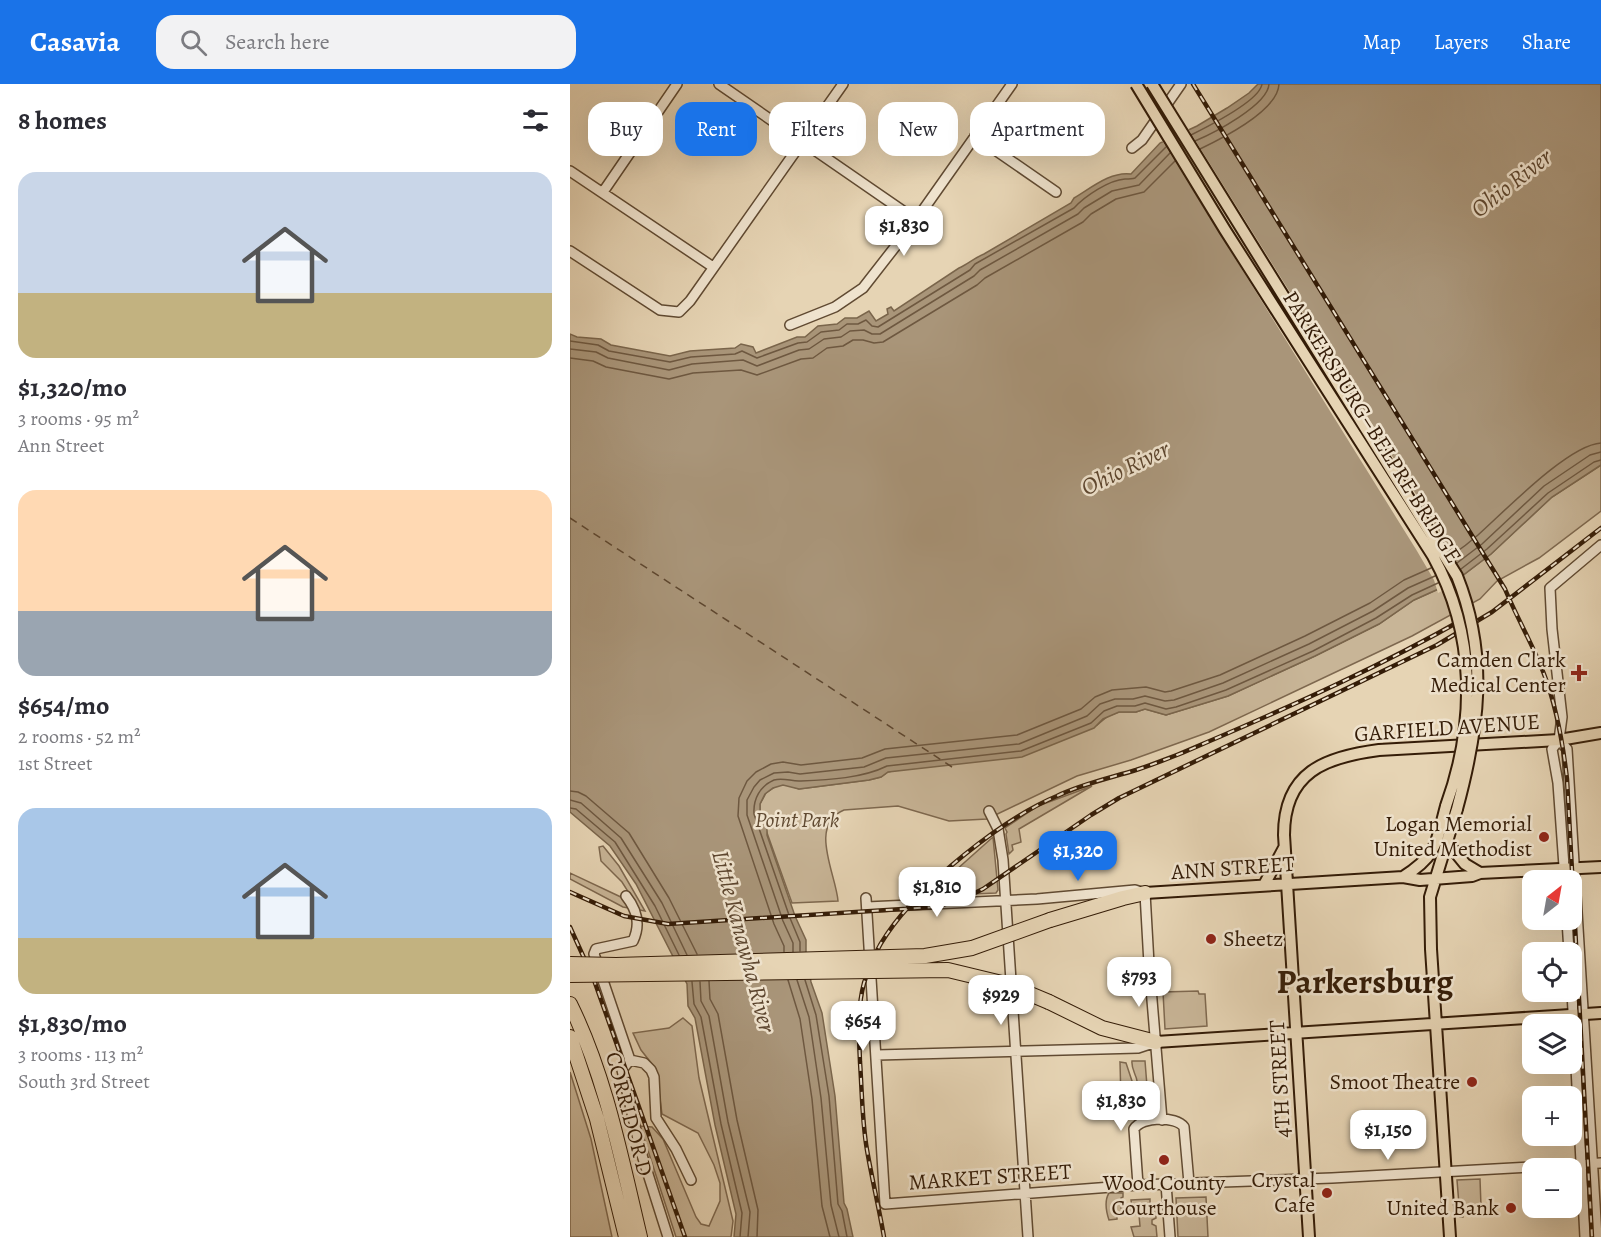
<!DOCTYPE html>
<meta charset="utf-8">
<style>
:root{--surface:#fff;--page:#f2f2f3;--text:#2b2b33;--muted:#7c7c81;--accent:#1a73e8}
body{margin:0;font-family:Alegreya,serif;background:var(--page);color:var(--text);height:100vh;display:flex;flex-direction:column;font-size:22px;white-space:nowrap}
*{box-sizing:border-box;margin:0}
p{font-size:20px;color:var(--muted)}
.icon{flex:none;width:33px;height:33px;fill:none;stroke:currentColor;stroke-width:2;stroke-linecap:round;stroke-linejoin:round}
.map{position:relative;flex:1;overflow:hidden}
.sheet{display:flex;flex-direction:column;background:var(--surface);width:570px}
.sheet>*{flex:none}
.hud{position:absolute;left:18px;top:18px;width:570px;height:54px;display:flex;gap:12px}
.needle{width:39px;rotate:31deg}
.fabs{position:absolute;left:952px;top:786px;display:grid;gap:12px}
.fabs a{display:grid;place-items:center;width:60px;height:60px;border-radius:12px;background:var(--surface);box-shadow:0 6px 24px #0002;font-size:30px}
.price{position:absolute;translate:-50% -51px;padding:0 14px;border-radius:12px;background:#fff;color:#222;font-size:20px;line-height:39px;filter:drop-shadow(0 2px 3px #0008)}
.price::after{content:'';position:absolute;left:50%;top:36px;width:18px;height:14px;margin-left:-9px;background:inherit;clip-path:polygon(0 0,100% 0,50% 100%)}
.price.current{background:var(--accent);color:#fff}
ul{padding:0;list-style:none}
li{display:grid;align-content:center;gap:12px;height:318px;padding:0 18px}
li span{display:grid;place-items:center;height:186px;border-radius:18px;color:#555}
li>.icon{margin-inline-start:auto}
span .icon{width:108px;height:108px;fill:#fffc;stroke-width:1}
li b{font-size:26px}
h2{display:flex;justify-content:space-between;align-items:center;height:72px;padding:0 18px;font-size:26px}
.tag{padding:0 21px;border-radius:18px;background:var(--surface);box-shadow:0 6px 24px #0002;font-size:21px;line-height:54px}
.tag.current{background:var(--accent);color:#fff}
header{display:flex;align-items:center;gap:36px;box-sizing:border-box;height:84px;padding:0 30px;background:var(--accent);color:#fff}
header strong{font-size:28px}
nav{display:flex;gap:33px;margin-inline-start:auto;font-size:21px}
.search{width:420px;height:54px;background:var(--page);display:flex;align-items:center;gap:15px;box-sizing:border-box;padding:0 21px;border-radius:18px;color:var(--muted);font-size:22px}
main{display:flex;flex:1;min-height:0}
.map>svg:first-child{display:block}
.green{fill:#c8b597;stroke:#7e684f;stroke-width:1.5}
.water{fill:#a99579;stroke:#7a654b;stroke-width:1.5}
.pier{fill:#e6d4b4}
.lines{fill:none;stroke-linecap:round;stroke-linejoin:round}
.shore{stroke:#6e5840;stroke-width:1.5}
.ferry{stroke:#5d462f;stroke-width:1.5;stroke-dasharray:8 6;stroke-linecap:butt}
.minor-casing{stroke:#604a32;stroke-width:12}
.major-casing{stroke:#341c07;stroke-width:14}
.highway-casing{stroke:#341c07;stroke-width:16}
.minor{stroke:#efe3ce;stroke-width:9}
.major{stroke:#e6d4b4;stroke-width:10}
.highway{stroke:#e6d4b4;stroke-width:14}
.rail-casing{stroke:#341c07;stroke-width:4.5}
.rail{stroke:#efe3ce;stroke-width:2;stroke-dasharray:7;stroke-linecap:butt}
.major-bridge-casing{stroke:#341c07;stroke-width:14;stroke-linecap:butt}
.highway-bridge-casing{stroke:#341c07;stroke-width:16;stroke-linecap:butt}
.major-bridge{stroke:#e6d4b4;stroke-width:10}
.highway-bridge{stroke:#e6d4b4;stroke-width:14}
.poi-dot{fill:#8f2418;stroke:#efe3ce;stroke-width:2}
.labels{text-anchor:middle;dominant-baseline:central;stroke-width:5;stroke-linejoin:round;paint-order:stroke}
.street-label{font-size:22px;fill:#341c07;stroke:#efe3ce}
.poi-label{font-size:22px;fill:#341c07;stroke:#efe3ce;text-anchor:end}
.park-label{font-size:22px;font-style:italic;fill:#604a32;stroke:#efe3ce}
.water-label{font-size:24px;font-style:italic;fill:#5d462f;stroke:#efe3ce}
.town-label{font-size:34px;font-weight:bold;fill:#341c07;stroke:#efe3ce}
</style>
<header>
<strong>Casavia</strong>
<div class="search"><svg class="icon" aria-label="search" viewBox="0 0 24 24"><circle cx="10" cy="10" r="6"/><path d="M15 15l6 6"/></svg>Search here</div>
<nav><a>Map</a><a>Layers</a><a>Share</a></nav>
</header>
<main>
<section class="sheet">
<h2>8 homes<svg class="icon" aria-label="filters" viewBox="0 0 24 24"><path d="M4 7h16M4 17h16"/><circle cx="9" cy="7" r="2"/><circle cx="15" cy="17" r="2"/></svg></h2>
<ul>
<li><span style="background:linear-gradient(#c9d6e8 65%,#c2b280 0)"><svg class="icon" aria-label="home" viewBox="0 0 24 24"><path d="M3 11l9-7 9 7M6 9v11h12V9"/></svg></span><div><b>$1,320/mo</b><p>3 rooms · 95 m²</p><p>Ann Street</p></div></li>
<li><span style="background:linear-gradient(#ffd9b3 65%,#9aa5b1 0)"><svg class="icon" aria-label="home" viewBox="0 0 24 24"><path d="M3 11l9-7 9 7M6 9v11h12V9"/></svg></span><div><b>$654/mo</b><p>2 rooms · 52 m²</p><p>1st Street</p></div></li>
<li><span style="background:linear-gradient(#a9c7e8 70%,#c2b280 0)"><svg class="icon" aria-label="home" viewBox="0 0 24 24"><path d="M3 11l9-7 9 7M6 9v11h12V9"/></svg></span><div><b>$1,830/mo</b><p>3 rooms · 113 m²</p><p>South 3rd Street</p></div></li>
</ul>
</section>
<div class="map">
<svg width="1031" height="1153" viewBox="0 0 1031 1153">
<rect width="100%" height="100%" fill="#e6d4b4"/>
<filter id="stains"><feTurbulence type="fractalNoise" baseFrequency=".00333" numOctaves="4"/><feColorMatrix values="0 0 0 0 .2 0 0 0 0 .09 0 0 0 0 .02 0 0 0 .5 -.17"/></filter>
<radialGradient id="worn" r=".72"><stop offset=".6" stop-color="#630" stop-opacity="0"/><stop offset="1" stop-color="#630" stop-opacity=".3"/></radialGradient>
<!-- green -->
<path class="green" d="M1031,381V427L969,474L927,497L910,515L842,552L639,648L561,676L507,692L417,735L379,737L328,722L274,726C238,741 266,790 268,817L222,819L190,729V720L196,709L208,701H218L229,705L299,696L311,693L318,688L527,641L538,632L549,628H566L575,625L596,631L658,612L745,572L809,540L844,516L884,498L921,470L982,413Z
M522,702L449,745L451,758L442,761L443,766L439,770L436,750L437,748L435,744L468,722Z
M423,753L428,806L426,809L357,812Z
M33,762L49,782L75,827L53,823L0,795V789L53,814L59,809L52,798L31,777L29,763Z
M628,907L629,910H635L637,942L595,945L593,908Z
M113,934L122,942L129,994L163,1137L161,1153H106L70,1042L82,1043L93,1055L126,1133L131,1140L139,1142L150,1117V1099L144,1081L128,1049L92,1030L86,985L71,966L63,949L99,944Z
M562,977H575L578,1015L572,1021L564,1018C563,1010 568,1005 567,997C566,990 561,985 562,977Z
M550,978L556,979L563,1000L558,1021H554V1017H551Z
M0,988L21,1055L42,1153H0Z
M910,1095L911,1122L914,1124L919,1122L920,1131L910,1132L908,1126L893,1127V1133H890L887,1096Z
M539,1109H553V1113L551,1114V1124H554V1129L547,1131V1135L539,1136C536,1127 534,1117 539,1109Z
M636,1113L638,1153H608L606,1114Z
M580,1115V1120H585L586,1134L582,1136V1140L586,1142L587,1153H564L561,1143L570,1142L569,1131L559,1129V1125L562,1124L561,1116Z"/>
<!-- water -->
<path class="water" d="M688,0H1031V381L982,413L921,470L884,498L844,516L809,540L745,572L658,612L596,631L575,625L566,628H549L533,635L524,644L452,673L318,688L311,693L299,696L229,705L213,701L203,704L195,710L190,720V729L197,743V751L225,832L236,856V869L241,898L252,929L265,1012L274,1119L277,1125L283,1153H164L166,1130L145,1041L125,934L118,922L117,900L66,800L40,762L0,728V250L7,253L31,255L41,261L100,272L120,267L165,264L171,260L183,263L186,269L227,253H235L248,242L267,240L275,234H287L299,227L306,237L318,230L317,225L321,223L324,227L389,184C398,180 404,174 414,170L501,119L504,114C521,104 541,87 561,90L590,59L627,42L657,24L679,9Z"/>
<!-- pier -->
<path class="pier" d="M617,43L872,452L893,495L886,500L868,509L864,496L847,467L591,55Z"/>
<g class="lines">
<!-- shore -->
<path class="shore" d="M621,51C637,43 690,17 692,0
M625,57C644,49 698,21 699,0
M630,65C653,54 708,27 709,0
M0,257L28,261L39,267L100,278L121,273L165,270L172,267L187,274L228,259L237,258L251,248L269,246L277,240H288L296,236L302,242L308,243L400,186L405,180L504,124C515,112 539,96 555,95C558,95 562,95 565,94L596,63
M0,265L26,268L38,274L99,286L122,280L173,276L187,282L229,266L239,265L254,255L271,253L280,247L294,246L302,250H310L404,192L410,186L508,130L514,124L542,107L569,101L600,69
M0,274L23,277L36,283L99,295L123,289L171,286L187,291L231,275L243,274L257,264L273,262L283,256H293L304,259L313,258L407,201L415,194L513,138L521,130L546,115L574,108L605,77
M882,471C891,465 900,458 908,451C934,428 998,361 1031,359
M887,479L912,460L974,402L1020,371L1031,368
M891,485L917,465L978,409L1024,378L1031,376
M0,707L8,708L16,712L59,749L99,814L127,870
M0,716L11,719L51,754L92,819L117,871
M0,724L6,725L45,758L85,822L109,871
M230,867V858L220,834L184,730C183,715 190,702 204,696C214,693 222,698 231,697C259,696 293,694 317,682L451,667L521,639L534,627L547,622H565L575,619L596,625L606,623L656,606L743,567L806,534L842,511L868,499
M214,868V862L204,840L168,732L169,714L177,697L186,688L201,680L213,678L231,681L292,674L315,665L447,651L511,625L525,613L542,606L576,603L595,608L601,607L650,591L735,552L800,519L834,496L861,484
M223,868V859L213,837L177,731V716L184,703L190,696L204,689L218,688L230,690L294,683L316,674L449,660L517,632L530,620L545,615H563L575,612L595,617L604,616L653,599L739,560L803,527L838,504L865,492
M218,896L230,935L242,1015L252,1122L260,1153
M227,896L239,933L251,1014L261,1121L269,1153
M235,896L246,931L259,1012L268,1120L272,1127L277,1153
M139,897L140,915L148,930L167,1036L188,1126L187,1153
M122,898L124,920L131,933L151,1040L172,1129L170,1153
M130,898L131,917L139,932L158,1038L180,1128L178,1153"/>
<!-- ferry -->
<path class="ferry" d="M0,434L382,683"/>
<!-- minor casing -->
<g class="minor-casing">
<path id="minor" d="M149,0L346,136
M405,52L486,108
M562,64L572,56L611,0
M0,87L143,183
M33,108L107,0
M0,167L90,226L109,228L120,217L273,0
M220,241L265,223L293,204L346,136L442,0
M989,656L997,665L1027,1153
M419,727L428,745L433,776L458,1153
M995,796L988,699L982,665L989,656L992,633L982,545L980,504L1031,461
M56,812C67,826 71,840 63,857L26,865L24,870L60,976L52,986L71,1068L98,1153
M296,814L315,1120L568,1101L762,1094L1031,1079
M297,823L467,815L565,806L575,809L579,880L592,1036
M997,836L999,868
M1002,908L1015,1153
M307,971L568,964L586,958
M60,976L74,979L81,986L84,993L86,1034L106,1065L121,1096
M596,1100L600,1153
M568,1101L564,1045C572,1032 606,1032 614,1043L619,1099"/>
</g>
<!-- major casing -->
<g class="major-casing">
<path id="major" d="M877,758L895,780L910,789
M833,793C868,771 866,759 876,722
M694,801L714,764
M575,809L833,793L850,796L902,792L910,789L1031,783
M586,958L1031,929
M739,1153L714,751C714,688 755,673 809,666L989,656L1031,649
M880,1153L861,865L860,813L887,725"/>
</g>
<!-- highway casing -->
<g class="highway-casing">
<path id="highway" d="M480,836L553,814L575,809
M479,918L532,944L586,958
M0,920C36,993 51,1074 70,1153
M0,953L27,1035L56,1153"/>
</g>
<!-- minor -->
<use href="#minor" class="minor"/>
<!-- major -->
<use href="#major" class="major"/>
<!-- highway -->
<use href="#highway" class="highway"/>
<!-- rail casing -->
<g class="rail-casing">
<path id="rail" d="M623,0L935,505C947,534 963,561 974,590C987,624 993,660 997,695L1022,1153
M0,808L54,832L98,840L364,823L390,816L413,805L521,731L549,714L867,561L922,528L1031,444
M0,843L24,896L115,1153
M314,1153C309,1124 302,1095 297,1066C292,1037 292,1007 290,978C289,952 287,925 294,899C299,883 307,864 317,850C350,801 432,735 487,712C512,700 540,694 566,686C590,678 613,669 635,659C724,621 813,581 897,533"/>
</g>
<!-- rail -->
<use href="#rail" class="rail"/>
<!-- major-bridge casing -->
<g class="major-bridge-casing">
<path id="major-bridge" d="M566,0L655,146L863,472C906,550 906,639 876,722
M582,0L887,492C919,572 909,644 887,725"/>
</g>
<!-- highway-bridge casing -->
<g class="highway-bridge-casing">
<path id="highway-bridge" d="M0,880L46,881L355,872L402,864L480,836
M0,891L378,886L436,900L479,918"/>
</g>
<!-- major-bridge -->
<use href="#major-bridge" class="major-bridge"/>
<!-- highway-bridge -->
<use href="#highway-bridge" class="highway-bridge"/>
</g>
<!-- markers -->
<g class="poi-dot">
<path d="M1006 580h6v6h6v6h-6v6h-6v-6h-6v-6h6z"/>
<circle cx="974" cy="753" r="6"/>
<circle cx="641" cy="855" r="6"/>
<circle cx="902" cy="998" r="6"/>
<circle cx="594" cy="1076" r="6"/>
<circle cx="757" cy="1109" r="6"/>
<circle cx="941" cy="1124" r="6"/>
</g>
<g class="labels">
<!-- street labels -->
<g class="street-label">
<text transform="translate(802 343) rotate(58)">PARKERSBURG–BELPRE BRIDGE</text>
<text transform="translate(877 644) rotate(-4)">GARFIELD AVENUE</text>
<text transform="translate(663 784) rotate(-4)">ANN STREET</text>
<text transform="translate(710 995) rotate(-93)">4TH STREET</text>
<text transform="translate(59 1030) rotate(75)">CORRIDOR D</text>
<text transform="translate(420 1093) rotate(-4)">MARKET STREET</text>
</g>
<!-- poi labels -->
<g class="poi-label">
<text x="996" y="576">Camden Clark<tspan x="996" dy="25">Medical Center</tspan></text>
<text x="962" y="740">Logan Memorial<tspan x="962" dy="25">United Methodist</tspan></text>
<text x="653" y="855" text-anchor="start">Sheetz</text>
<text x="890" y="998">Smoot Theatre</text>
<text x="745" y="1096">Crystal<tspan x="745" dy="25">Cafe</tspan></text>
<text x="594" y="1099" text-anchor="middle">Wood County<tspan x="594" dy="25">Courthouse</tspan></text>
<text x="929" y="1124">United Bank</text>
</g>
<!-- park labels -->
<g class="park-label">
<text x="227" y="736">Point Park</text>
</g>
<!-- water labels -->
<g class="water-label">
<text transform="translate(941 99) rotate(-38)">Ohio River</text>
<text transform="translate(555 384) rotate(-26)">Ohio River</text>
<text transform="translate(174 857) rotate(75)">Little Kanawha River</text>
</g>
<!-- town labels -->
<g class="town-label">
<text x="795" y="897">Parkersburg</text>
</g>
</g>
<rect width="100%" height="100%" filter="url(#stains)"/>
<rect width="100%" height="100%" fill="url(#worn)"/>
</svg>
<div class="fabs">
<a><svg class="needle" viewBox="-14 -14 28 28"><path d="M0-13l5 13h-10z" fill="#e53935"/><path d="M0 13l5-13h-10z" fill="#7c7c81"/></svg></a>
<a><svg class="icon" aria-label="locate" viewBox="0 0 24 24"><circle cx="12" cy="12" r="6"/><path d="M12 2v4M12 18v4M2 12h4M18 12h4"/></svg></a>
<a><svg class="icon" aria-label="layers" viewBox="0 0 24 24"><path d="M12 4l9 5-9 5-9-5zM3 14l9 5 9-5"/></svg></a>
<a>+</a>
<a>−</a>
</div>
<b class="price" style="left:334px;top:173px">$1,830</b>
<b class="price current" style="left:508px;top:798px">$1,320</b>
<b class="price" style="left:367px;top:834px">$1,810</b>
<b class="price" style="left:569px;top:924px">$793</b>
<b class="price" style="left:431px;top:942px">$929</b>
<b class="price" style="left:293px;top:968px">$654</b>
<b class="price" style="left:551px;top:1048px">$1,830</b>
<b class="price" style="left:818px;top:1077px">$1,150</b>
<div class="hud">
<a class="tag">Buy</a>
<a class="tag current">Rent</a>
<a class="tag">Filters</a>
<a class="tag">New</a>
<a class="tag">Apartment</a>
</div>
</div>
</main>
